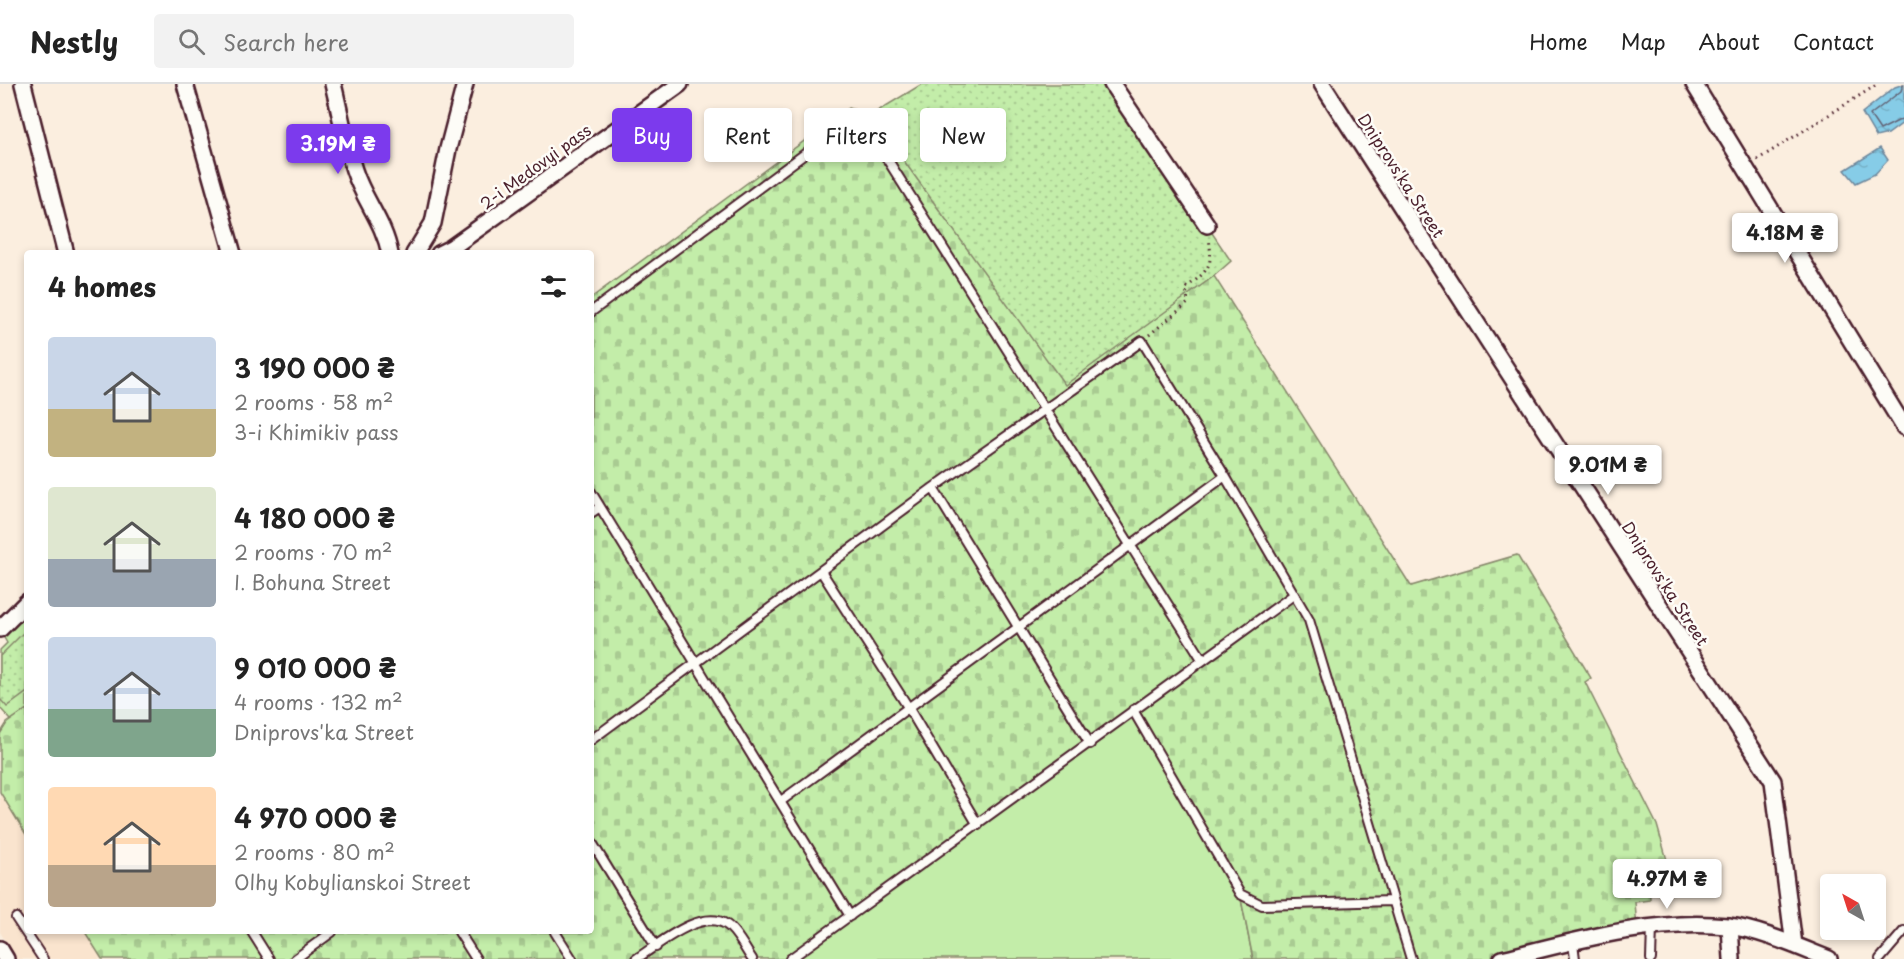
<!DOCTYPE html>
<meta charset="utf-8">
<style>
:root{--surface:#fff;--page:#f2f2f2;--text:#222;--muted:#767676;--line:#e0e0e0;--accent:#7c3aed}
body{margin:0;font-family:"Playpen Sans",sans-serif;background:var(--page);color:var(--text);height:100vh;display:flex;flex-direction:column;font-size:22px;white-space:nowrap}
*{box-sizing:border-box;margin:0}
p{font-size:20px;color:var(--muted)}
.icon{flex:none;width:33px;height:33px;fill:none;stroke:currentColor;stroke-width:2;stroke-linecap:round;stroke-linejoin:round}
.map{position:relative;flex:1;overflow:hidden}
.drawer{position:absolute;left:24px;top:166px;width:570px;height:684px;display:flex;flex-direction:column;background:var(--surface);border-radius:6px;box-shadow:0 3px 9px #0003}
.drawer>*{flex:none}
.banner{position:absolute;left:612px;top:24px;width:570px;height:54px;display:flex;gap:12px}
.needle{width:39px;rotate:321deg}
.fabs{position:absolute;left:1820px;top:790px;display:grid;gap:12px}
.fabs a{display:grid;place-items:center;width:66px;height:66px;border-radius:6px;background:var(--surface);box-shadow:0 3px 9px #0003;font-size:30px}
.price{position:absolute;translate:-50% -51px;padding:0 14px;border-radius:6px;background:#fff;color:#222;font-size:20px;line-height:39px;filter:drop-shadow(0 2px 3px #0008)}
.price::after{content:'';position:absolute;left:50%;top:36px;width:18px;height:14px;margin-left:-9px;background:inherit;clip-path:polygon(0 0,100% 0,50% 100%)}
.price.active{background:var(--accent);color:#fff}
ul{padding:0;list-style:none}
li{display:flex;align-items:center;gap:18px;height:150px;padding:0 24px}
li span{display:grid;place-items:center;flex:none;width:168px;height:120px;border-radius:6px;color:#555}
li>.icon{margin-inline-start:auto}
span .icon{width:72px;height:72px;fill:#fffc;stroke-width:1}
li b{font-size:26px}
h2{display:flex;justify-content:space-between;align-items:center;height:72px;padding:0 24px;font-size:26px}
.tag{padding:0 21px;border-radius:6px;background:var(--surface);box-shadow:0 3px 9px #0003;font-size:21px;line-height:54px}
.tag.active{background:var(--accent);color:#fff}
header{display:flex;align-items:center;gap:36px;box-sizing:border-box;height:84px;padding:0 30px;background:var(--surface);border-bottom:2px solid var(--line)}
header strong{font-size:28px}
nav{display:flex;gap:33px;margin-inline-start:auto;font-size:21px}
.search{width:420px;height:54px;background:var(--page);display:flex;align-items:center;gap:15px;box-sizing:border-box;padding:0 21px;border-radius:6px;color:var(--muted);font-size:22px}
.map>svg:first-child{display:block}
.built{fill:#fae4ce}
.green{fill:#c3eda9;stroke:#86866a;stroke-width:1.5}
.cemetery{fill:url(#cemetery-stones);stroke:#86866a;stroke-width:1.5}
.garden{fill:url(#garden-dots);stroke:#86866a;stroke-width:1.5}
.water{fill:url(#water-ripples);stroke:#6e879c;stroke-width:1.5}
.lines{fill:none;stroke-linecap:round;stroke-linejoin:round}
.shore{stroke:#626476;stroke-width:1.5}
.service-casing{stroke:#4a1f2b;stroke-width:12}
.minor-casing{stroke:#4a1f2b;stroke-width:20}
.path{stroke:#4a1f2b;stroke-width:3;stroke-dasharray:1.5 4.5;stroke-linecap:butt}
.service{stroke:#fdfcf7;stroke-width:8}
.minor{stroke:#fdfcf7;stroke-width:15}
.labels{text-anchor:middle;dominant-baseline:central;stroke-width:5;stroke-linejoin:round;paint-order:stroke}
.street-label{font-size:16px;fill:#4a1f2b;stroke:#fdfcf7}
</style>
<header>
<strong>Nestly</strong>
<div class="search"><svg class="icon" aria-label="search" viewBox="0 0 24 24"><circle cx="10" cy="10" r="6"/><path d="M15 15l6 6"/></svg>Search here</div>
<nav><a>Home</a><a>Map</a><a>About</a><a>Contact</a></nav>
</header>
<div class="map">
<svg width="1904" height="875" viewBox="0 0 1904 875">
<defs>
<pattern id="cemetery-stones" width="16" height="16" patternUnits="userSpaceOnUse" patternTransform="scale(1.5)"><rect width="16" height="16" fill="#c3eda9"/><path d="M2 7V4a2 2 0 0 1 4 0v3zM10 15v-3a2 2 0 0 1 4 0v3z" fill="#a9cb92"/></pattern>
<pattern id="garden-dots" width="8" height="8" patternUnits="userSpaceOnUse" patternTransform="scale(1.5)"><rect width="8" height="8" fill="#c3eda9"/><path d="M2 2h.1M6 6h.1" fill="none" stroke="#a9cb92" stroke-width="1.8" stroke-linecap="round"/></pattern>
<pattern id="water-ripples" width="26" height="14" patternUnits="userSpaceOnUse" patternTransform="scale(1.5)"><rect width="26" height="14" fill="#86cce7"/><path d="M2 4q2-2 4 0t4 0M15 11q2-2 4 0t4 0" fill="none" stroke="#75afc6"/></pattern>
</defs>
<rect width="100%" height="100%" fill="#fbeedf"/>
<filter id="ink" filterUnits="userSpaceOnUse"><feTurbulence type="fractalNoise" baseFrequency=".0167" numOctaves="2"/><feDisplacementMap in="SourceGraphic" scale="12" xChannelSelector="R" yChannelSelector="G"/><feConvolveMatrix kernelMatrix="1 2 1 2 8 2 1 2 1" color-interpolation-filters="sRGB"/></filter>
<g filter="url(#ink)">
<!-- built -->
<path class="built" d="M0,708L27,752V848H85L102,875H16L0,848Z"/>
<!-- green -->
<path class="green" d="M27,528V625L11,636L0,624V566L7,559L3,552Z
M1133,626L1240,810L1253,875H790Z"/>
<!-- cemetery -->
<path class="cemetery" d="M849,24L871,31L1065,300L1214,192L1411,502L1517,471L1591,594L1585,598L1657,741L1671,790L1649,791L1650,816L1635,818L1637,846L1502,875H1253L1240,810L1133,626L790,875H102L85,848H591V214Z
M27,625V752L0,708V650L7,639Z"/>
<!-- garden -->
<path class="garden" d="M922,0H1112L1231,177L1214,192L1065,301L871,31Z
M27,545V608L7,623L0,615V572Z"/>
<!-- water -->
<path class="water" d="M1904,0V38L1888,50L1876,53L1862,29L1895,3Z
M1880,64L1888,76L1875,90L1856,99L1845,86Z"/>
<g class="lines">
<!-- shore -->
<path class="shore" d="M1903,0L1901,7L1870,31L1880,46L1904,34"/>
<!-- service casing -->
<g class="service-casing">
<path id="service" d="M591,228L848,38L867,43L1202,575
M933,404L1090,660
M591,408L850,832
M591,429L600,423
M821,487L908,623L978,741
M1133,626L1240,810L1262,821L1391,817
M591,656L933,404L1142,257L1225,392L1309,536L1411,875
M781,717L1225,392
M591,757L656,863
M16,834L43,875
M252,848L269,875
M459,848L476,875
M555,848L572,875
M1573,859L1575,875
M295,875L332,848
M636,875C658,861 702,823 727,841C737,848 745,865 752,875
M790,875L1292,512
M1651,875L1652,843
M1880,875L1904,847"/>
</g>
<!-- minor casing -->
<g class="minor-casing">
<path id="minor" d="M23,0L66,170
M185,0L233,170
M333,0C340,28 345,58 354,86C364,117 384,138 390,170
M1112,0L1207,141
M1322,0L1773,697L1794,861
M1694,0L1904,343
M414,170L433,139L448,65L465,0
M439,170L451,164L680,0
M0,545L27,518
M1730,842L1732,875
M0,865L6,875
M1502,875C1574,857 1653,834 1728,842C1758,845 1801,864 1829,875"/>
</g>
<!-- path -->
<path class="path" d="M1757,76L1878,0
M1149,251L1188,219L1186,204C1207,187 1214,183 1209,155"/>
<!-- service -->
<use href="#service" class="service"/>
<!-- minor -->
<use href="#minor" class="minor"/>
</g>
</g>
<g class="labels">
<!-- street labels -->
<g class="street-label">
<text transform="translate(535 82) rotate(-36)">2-i Medovyi pass</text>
<text transform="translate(1402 91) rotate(57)">Dniprovs'ka Street</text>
<text transform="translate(1666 499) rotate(57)">Dniprovs'ka Street</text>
</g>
</g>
</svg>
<div class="fabs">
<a><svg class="needle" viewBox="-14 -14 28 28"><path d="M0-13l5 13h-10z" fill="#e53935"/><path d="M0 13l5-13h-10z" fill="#767676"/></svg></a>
</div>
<b class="price active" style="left:338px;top:91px">3.19M ₴</b>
<b class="price" style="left:1785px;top:180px">4.18M ₴</b>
<b class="price" style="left:1608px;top:412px">9.01M ₴</b>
<b class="price" style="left:1667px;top:826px">4.97M ₴</b>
<div class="banner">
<a class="tag active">Buy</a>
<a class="tag">Rent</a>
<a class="tag">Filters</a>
<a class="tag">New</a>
</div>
<section class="drawer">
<h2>4 homes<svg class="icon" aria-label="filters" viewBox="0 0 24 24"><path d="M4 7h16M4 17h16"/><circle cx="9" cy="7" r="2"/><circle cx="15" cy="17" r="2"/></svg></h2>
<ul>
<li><span style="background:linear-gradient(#c9d6e8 60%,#c2b280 0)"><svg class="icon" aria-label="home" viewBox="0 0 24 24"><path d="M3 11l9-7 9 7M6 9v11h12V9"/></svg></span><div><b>3 190 000 ₴</b><p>2 rooms · 58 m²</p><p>3-i Khimikiv pass</p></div></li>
<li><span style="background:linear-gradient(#dfe7d0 60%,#9aa5b1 0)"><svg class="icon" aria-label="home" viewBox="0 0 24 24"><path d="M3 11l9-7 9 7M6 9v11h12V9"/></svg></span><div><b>4 180 000 ₴</b><p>2 rooms · 70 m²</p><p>I. Bohuna Street</p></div></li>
<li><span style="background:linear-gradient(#c9d6e8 60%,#7fa58c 0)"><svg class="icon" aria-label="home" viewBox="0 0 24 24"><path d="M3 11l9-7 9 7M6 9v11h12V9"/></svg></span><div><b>9 010 000 ₴</b><p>4 rooms · 132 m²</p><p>Dniprovs'ka Street</p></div></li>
<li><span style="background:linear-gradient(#ffd9b3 65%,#b9a48a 0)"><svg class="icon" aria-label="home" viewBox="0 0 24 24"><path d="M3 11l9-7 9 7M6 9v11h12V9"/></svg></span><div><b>4 970 000 ₴</b><p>2 rooms · 80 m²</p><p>Olhy Kobylianskoi Street</p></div></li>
</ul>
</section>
</div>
